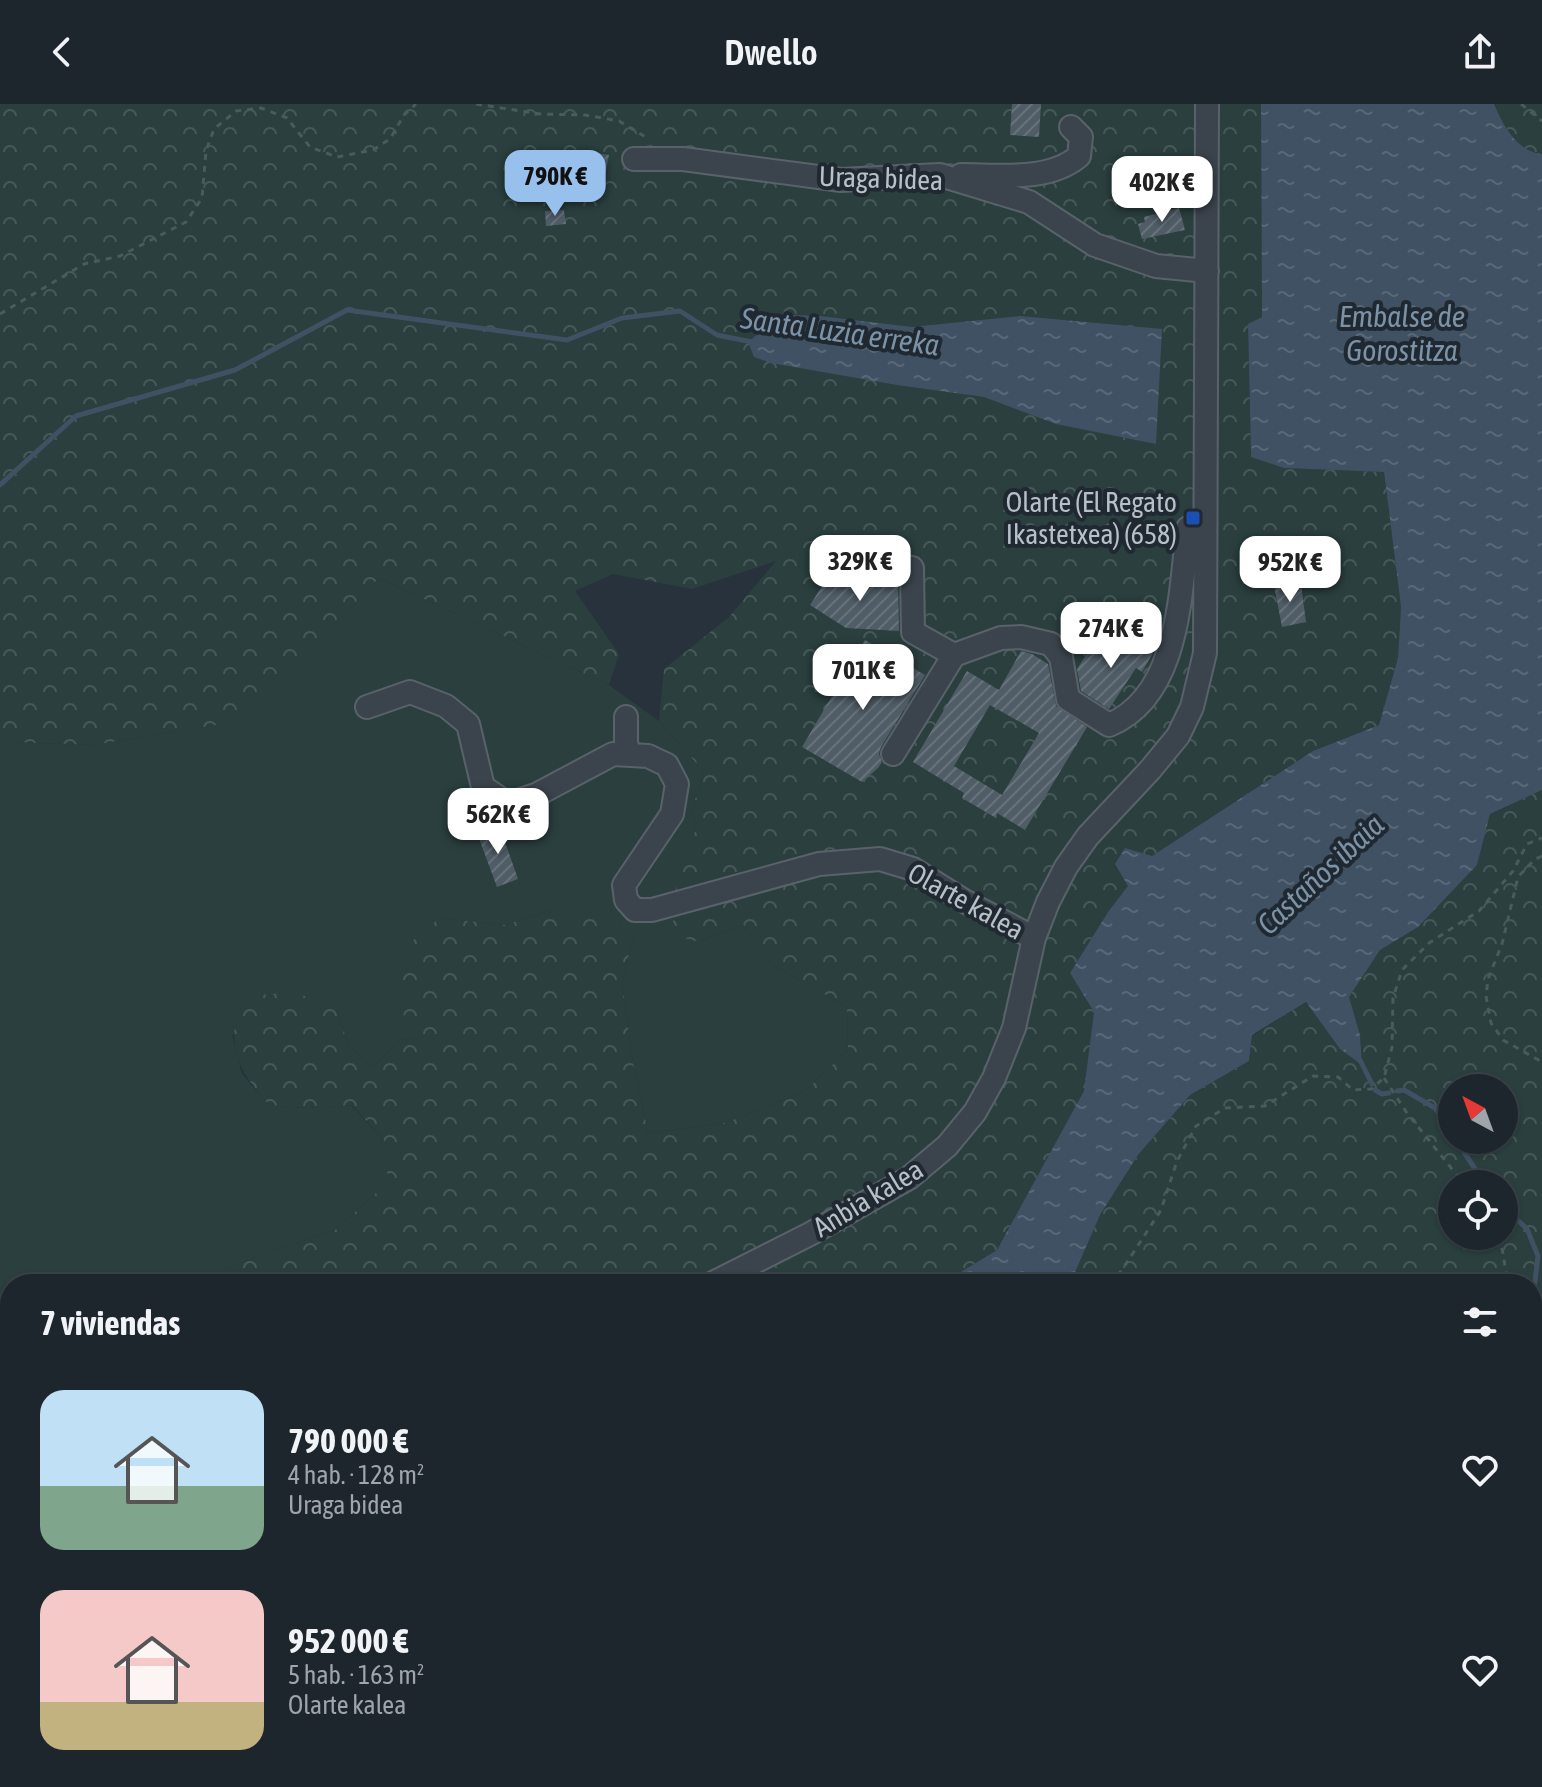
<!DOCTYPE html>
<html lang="es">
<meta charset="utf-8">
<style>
:root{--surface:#1d262d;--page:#2a3239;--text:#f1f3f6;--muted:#a0a5aa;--line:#3b4349;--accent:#97c0ed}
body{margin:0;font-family:"Asap Condensed",sans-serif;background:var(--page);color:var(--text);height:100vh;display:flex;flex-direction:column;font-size:30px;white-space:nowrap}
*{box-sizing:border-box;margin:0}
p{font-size:26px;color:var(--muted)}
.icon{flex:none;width:44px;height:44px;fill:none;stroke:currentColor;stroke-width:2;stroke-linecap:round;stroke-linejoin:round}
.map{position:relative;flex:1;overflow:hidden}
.panel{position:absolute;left:0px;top:1170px;width:1542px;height:514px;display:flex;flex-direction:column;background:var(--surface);border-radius:32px 32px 0 0;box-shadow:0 2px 6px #0004,0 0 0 2px var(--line)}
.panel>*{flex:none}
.needle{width:52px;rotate:319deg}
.fabs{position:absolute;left:1438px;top:970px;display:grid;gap:16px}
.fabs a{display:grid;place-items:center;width:80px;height:80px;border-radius:50%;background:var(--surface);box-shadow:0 2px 6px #0004,0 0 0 2px var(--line);font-size:40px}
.price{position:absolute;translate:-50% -68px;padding:0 18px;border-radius:16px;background:#fff;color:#222;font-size:26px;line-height:52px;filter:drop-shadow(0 2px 4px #0008)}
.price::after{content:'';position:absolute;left:50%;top:48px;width:24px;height:18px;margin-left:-12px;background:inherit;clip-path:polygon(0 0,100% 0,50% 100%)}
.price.current{background:var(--accent);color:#111}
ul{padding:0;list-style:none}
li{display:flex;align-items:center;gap:24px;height:200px;padding:0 40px}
li span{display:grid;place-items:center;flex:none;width:224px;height:160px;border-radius:24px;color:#555}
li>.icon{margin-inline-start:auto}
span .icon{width:96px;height:96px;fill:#fffc;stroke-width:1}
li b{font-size:34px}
h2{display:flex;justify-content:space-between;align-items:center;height:96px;padding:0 40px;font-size:34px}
header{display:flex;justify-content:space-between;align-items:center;height:104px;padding:0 40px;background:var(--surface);font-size:36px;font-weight:600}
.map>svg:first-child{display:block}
.green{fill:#2a3f3e}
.forest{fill:url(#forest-crowns);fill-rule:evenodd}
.water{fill:url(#water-ripples)}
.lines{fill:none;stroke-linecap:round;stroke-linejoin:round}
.stream{stroke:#3f5163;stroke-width:5}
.building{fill:url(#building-hatch);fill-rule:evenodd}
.minor-casing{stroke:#59626a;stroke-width:26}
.path{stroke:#495b5c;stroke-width:3;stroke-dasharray:6 6;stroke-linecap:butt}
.minor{stroke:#3b444d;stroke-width:22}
.transit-dot{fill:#1a4fb4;stroke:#202932;stroke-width:3}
.labels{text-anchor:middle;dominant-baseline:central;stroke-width:8;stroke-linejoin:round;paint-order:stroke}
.street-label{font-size:28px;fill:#b7bfc7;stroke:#202932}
.poi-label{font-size:28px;fill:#b7bfc7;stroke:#202932;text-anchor:end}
.water-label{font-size:30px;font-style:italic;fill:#7b92a7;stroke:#202932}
</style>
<header><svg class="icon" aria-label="back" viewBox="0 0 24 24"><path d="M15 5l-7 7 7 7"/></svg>Dwello<svg class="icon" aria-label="share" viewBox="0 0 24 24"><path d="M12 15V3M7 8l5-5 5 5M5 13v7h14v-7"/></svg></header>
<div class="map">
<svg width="1542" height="1683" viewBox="0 0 1542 1683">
<defs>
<pattern id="forest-crowns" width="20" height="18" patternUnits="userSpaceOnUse" patternTransform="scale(2)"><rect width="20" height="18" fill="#2a3f3e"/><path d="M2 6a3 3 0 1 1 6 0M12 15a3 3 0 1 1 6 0" fill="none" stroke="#475958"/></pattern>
<pattern id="water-ripples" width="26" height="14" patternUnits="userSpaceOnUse" patternTransform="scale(2)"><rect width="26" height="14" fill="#3f5163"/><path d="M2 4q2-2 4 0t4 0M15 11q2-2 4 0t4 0" fill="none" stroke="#586878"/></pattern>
<pattern id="building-hatch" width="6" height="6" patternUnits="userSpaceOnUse" patternTransform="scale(2)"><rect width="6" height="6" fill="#505d67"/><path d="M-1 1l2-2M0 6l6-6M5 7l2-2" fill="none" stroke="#67727b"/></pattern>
</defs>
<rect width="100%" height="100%" fill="#27323c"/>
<!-- green -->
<path class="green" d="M379,474L609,581L659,617L704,668L692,705L696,727L699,838L743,820L773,861L847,903L848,946L805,987L725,1019L648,1029L633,958L622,879L635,828L554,805L505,821L439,814L424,932L399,936L373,963L349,942L336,905L232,931L242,970L269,1001L305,1004L351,1001L387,1040V1079L335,1126L229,1163L222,1180H10V1389L0,1392V646L12,638L93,641L239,617Z"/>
<!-- forest -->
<path class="forest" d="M0,0H1261L1262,213L1248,221L1251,352L1284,364L1384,368L1401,503L1398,554L1379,621L1313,647L1152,752L1108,808L1070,869L1094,908L1085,987L997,1146L941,1180H222L229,1163L335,1126L387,1079V1040L352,1001L305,1004L269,1001C233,959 230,948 238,893L295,888L336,905L349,942L373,963L399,936L424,932L401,908L391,870L411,838L440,814L505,821L554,805L590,803L635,828L622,879L633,958L648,1029L725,1019L805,987L848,946L847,903L773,861L743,820L699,838L672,831L679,747L696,727L692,705L704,668L659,617L664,565L729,513L776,457L692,485L613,470L575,487L619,550L609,581L379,474L240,617L93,641L13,638L0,646Z
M1494,0H1542V50C1515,47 1505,22 1494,0Z
M1542,686V1683H722V1674H1532V1180H1070L1100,1111L1138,1051L1190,991L1249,957L1252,932L1306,898L1340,945L1362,960L1360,931L1349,893L1380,846L1418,823L1477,761L1490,710ZM1452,984H1504V1036H1452ZM1452,1080H1504V1132H1452Z
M10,1389V1674H650L651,1683H0V1392Z"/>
<!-- water -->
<path class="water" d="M1261,0H1494C1504,22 1516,47 1542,50V686L1490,710L1477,761L1418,823L1380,846L1349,893L1360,931L1362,961L1340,945L1306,898L1252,931L1249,957L1190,991L1138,1051L1100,1111L1070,1180H941L997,1146L1084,987L1094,908L1070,869L1108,808L1128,782L1115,760L1125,744L1152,752L1313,647L1379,621L1398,554L1401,503L1384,368L1284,364L1251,353L1248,220L1262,213Z
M793,211L820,212L912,223L1020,212L1162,225L1156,340L1056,320L984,293L897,281L771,259L754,253L748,238L767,223Z
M650,1674H722V1683H651Z"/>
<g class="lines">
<!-- stream -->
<path class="stream" d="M0,381L76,312L235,266L347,206L567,236L622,214L680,207L717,231L752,238
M1360,956L1372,980
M1375,986L1382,990L1389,989
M1397,987L1404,986L1435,1004L1452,1030
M1456,1036L1485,1080
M1504,1103L1527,1125L1538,1152L1534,1186L1533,1300L1542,1324"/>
</g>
<!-- building -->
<path class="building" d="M1012,0H1041L1039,33L1010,31Z
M586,47L609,51L604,77L581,72Z
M1179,104L1185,126L1142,135L1138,120L1145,118L1144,113Z
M564,106L566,120L546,122L545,107Z
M828,473L898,477L899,527L846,524L810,501Z
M1287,479V482L1301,480L1306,518L1282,523L1274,481Z
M1125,532L1153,549L1142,568L1136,564L1109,605L1081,587L1077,565L1091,543L1100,542L1114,551Z
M865,536L925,571L881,643L879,650L882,658L878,664L862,678L802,643Z
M1021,547L1032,550L1048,560L1056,602L1087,623L1025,726L997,709L996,714L962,694L964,689L913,658L967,567L999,586ZM990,601L1039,629L1002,691L954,662Z
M499,721L518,775L497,783L477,729Z"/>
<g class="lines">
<!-- minor casing -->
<g class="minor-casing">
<path id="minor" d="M634,55H683L841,76L940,71L1029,98L1095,141L1156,162L1207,167
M961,71C998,71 1049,78 1079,52L1081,33L1071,23
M876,457L912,464L913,528L954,551
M367,603L410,588L446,602L468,620L483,683L508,700L536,691L613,650L648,652L667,661L677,680L672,710L624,781L626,796L635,806H652L819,760L880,755L913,765L966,798L1034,834
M626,613V638L629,651
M893,650L954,551L1001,534L1021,533L1051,540L1061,553L1068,595L1109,621C1180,592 1180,488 1188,424L1205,423
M711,1180L810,1130L909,1074L947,1042L975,1008L994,974L1014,924L1034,834L1048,798L1066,763L1088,732L1150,666L1178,632L1192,603L1205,549L1207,0
M562,1674L564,1683
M511,1683L512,1674"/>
</g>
<!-- path -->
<path class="path" d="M476,0L540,10L585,11L619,17L649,35
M1521,0L1542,17
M0,210L84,160L120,152L186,118L202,94L206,47L214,25L236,7L261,4L287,14L310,43L337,53L373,46L390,35L404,11L416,0
M1542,752L1534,756L1518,773L1502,840L1488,875L1486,892L1491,919L1503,936L1542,958
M1384,974L1407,1009L1464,1080
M1500,1132L1508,1180
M1109,1180L1122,1166L1161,1106L1177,1057L1196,1022L1225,1004L1265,1002L1313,972L1338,973L1353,986L1371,985L1384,974L1392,943L1393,894L1402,866L1429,839L1479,807L1513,767L1527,740L1542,734
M0,1242L5,1245L10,1255
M1532,1372L1540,1427L1539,1459L1542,1467
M95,1674L96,1683
M744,1674V1683"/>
<!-- minor -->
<use href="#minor" class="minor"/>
</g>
<!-- markers -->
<rect class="transit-dot" x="1185" y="406" width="16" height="16" rx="4"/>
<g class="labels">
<!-- street labels -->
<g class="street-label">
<text transform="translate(881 74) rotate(2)">Uraga bidea</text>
<text transform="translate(966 797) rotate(29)">Olarte kalea</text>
<text transform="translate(868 1094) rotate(-31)">Anbia kalea</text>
</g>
<!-- poi labels -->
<g class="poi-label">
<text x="1177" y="398">Olarte (El Regato<tspan x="1177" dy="32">Ikastetxea) (658)</tspan></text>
</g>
<!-- water labels -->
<g class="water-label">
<text x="1402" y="212">Embalse de<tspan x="1402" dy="34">Gorostitza</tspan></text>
<text transform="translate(840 227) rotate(8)">Santa Luzia erreka</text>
<text transform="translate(1320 770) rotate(-43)">Castaños ibaia</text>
</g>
</g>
</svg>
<div class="fabs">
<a><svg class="needle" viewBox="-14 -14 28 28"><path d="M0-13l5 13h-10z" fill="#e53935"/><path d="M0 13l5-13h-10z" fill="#a0a5aa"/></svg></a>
<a><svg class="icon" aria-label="locate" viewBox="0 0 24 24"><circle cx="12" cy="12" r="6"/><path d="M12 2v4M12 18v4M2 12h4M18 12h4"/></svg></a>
</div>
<b class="price current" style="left:555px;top:114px">790K €</b>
<b class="price" style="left:1162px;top:120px">402K €</b>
<b class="price" style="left:860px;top:499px">329K €</b>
<b class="price" style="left:1290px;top:500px">952K €</b>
<b class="price" style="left:1111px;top:566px">274K €</b>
<b class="price" style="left:863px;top:608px">701K €</b>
<b class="price" style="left:498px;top:752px">562K €</b>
<section class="panel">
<h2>7 viviendas<svg class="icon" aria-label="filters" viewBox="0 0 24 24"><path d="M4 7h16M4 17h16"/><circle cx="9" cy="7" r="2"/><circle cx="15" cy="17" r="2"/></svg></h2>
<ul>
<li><span style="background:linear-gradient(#bfe0f5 60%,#7fa58c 0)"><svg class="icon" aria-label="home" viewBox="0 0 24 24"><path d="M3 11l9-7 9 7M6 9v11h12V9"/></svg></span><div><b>790 000 €</b><p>4 hab. · 128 m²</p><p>Uraga bidea</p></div><svg class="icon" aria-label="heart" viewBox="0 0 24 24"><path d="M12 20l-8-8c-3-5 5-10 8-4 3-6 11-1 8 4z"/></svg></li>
<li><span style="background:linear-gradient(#f6c9c9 70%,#c2b280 0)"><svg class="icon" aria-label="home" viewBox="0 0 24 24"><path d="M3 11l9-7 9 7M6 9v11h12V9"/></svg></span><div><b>952 000 €</b><p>5 hab. · 163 m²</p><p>Olarte kalea</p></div><svg class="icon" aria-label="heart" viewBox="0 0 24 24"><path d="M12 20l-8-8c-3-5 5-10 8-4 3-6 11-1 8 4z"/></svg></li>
</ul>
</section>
</div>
